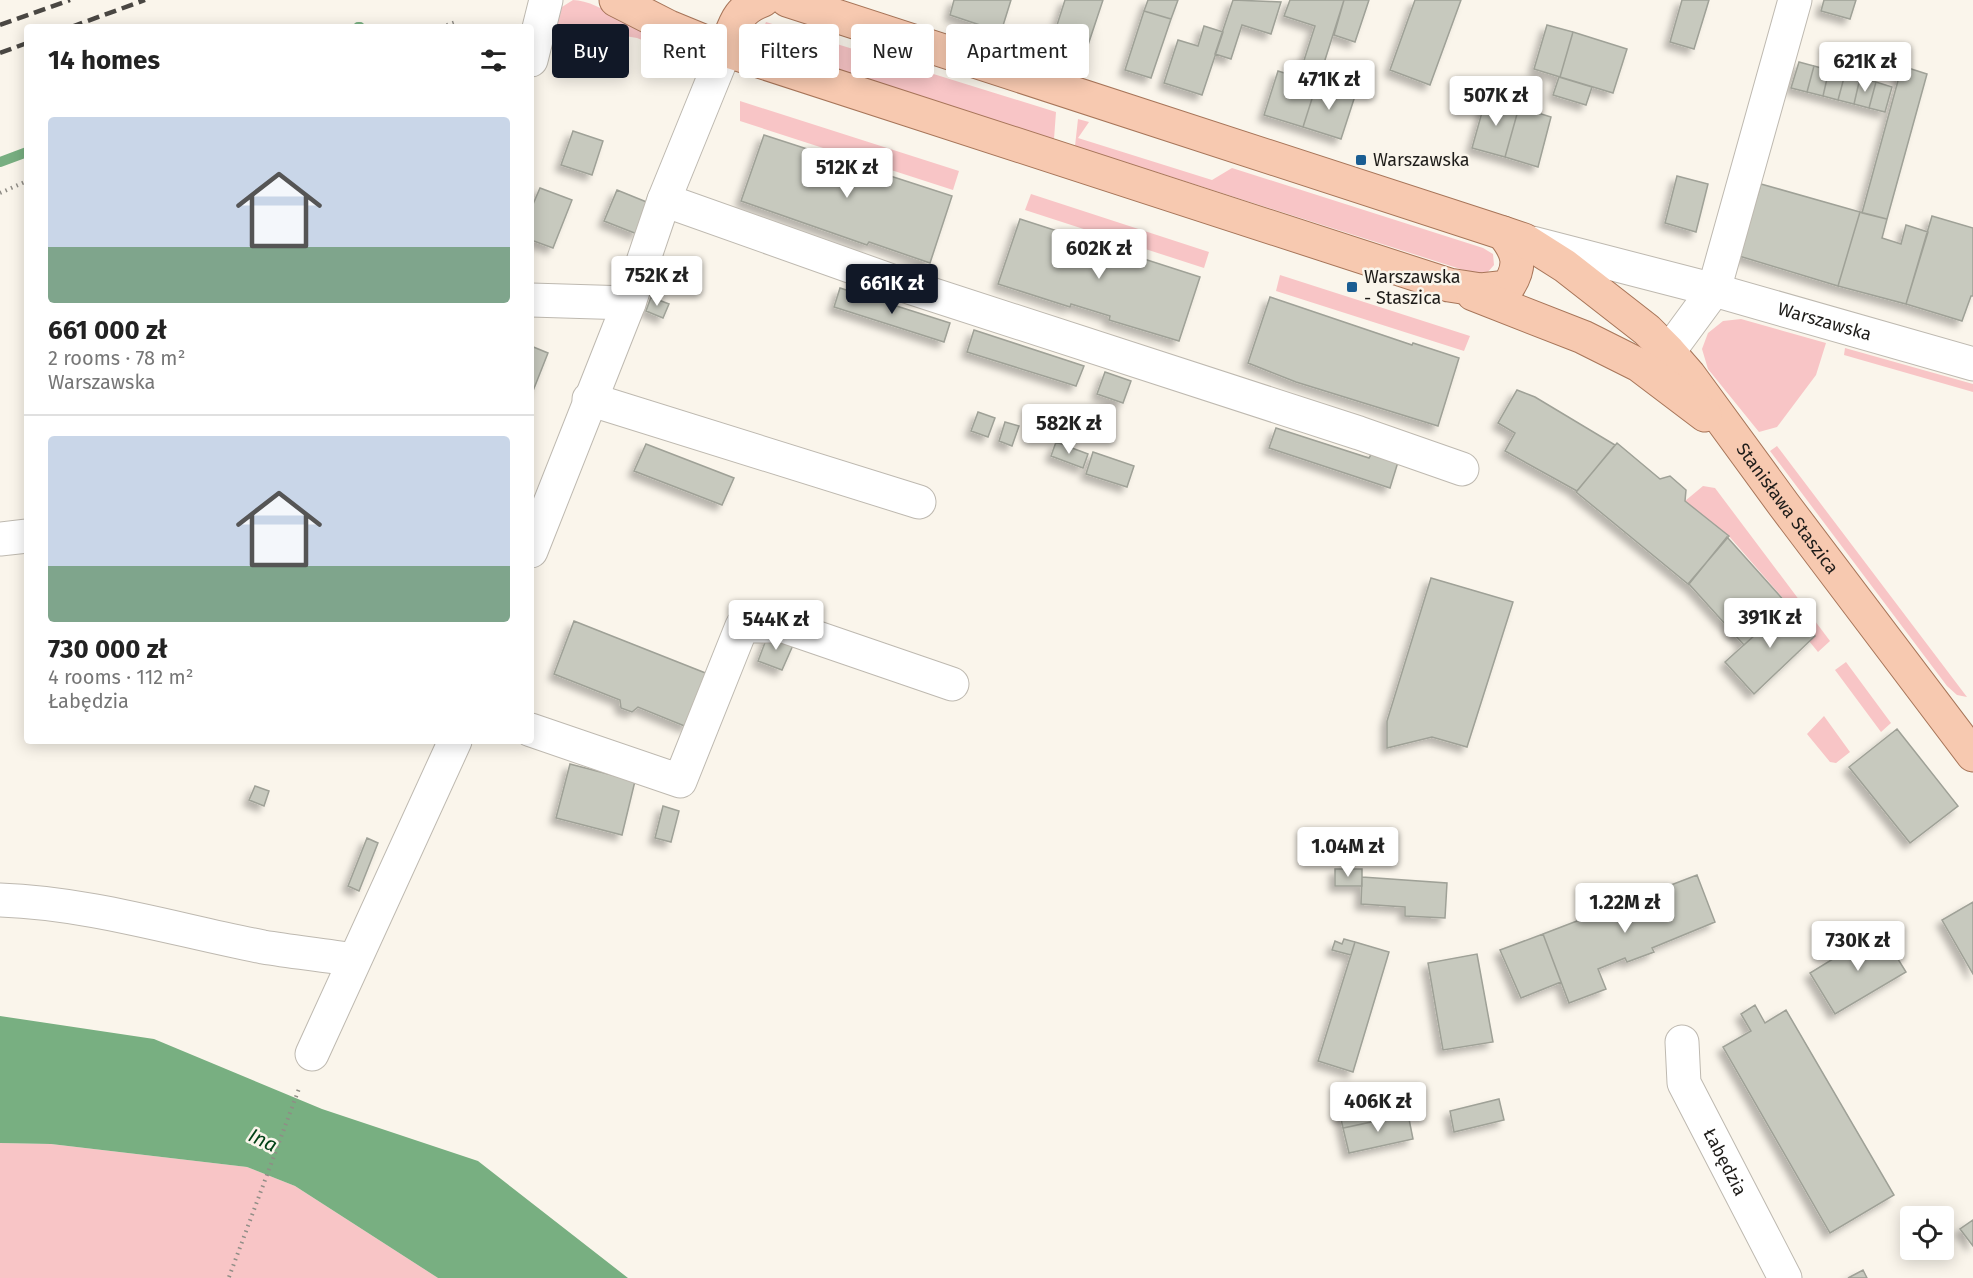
<!DOCTYPE html>
<meta charset="utf-8">
<style>
:root{--surface:#fff;--page:#f2f2f2;--text:#222;--muted:#767676;--line:#e0e0e0;--accent:#111827}
body{margin:0;font-family:"Fira Sans",sans-serif;background:var(--page);color:var(--text);height:100vh;display:flex;flex-direction:column;font-size:22px;white-space:nowrap}
*{box-sizing:border-box;margin:0}
p{font-size:20px;color:var(--muted)}
.icon{flex:none;width:33px;height:33px;fill:none;stroke:currentColor;stroke-width:2;stroke-linecap:round;stroke-linejoin:round}
.map{position:relative;flex:1;overflow:hidden}
.drawer{position:absolute;left:24px;top:24px;width:510px;height:720px;display:flex;flex-direction:column;background:var(--surface);border-radius:6px;box-shadow:0 3px 15px #0003}
.drawer>*{flex:none}
.guide{position:absolute;left:552px;top:24px;width:570px;height:54px;display:flex;gap:12px}
.fabs{position:absolute;left:1900px;top:1206px;display:grid;gap:12px}
.fabs a{display:grid;place-items:center;width:54px;height:54px;border-radius:6px;background:var(--surface);box-shadow:0 3px 15px #0003;font-size:30px}
.price{position:absolute;translate:-50% -51px;padding:0 14px;border-radius:6px;background:#fff;color:#222;font-size:20px;line-height:39px;filter:drop-shadow(0 2px 3px #0008)}
.price::after{content:'';position:absolute;left:50%;top:36px;width:18px;height:14px;margin-left:-9px;background:inherit;clip-path:polygon(0 0,100% 0,50% 100%)}
.price.current{background:var(--accent);color:#fff}
ul{padding:0;list-style:none}
li{display:grid;align-content:center;gap:12px;height:318px;padding:0 24px}
li+li{border-top:2px solid var(--line)}
li span{display:grid;place-items:center;height:186px;border-radius:6px;color:#555}
li>.icon{margin-inline-start:auto}
span .icon{width:108px;height:108px;fill:#fffc;stroke-width:1}
li b{font-size:26px}
h2{display:flex;justify-content:space-between;align-items:center;height:72px;padding:0 24px;font-size:26px}
.tag{padding:0 21px;border-radius:6px;background:var(--surface);box-shadow:0 3px 15px #0003;font-size:21px;line-height:54px}
.tag.current{background:var(--accent);color:#fff}
.map>svg:first-child{display:block}
.green{fill:#f8c5c6}
.water{fill:#78af81}
.lines{fill:none;stroke-linecap:round;stroke-linejoin:round}
.stream{stroke:#78af81;stroke-width:10}
.building{fill:#c7c9be;stroke:#9fa197;stroke-width:1.5;filter:url(#shadow)}
.minor-casing{stroke:#beb9b0;stroke-width:35}
.major-casing{stroke:#a77559;stroke-width:35}
.path{stroke:#908d86;stroke-width:4;stroke-dasharray:1.5 4.5;stroke-linecap:butt}
.minor{stroke:#fff;stroke-width:33}
.major{stroke:#f7c9b0;stroke-width:33}
.rail{stroke:#4a4743;stroke-width:4.5;stroke-dasharray:12 6;stroke-linecap:butt}
.poi-dot{fill:#1a5d92;stroke:#faf5eb;stroke-width:2}
.labels{text-anchor:middle;dominant-baseline:central;stroke-width:5;stroke-linejoin:round;paint-order:stroke}
.poi-label{font-size:18px;fill:#1e1c19;stroke:#faf5eb;text-anchor:start}
.street-label{font-size:18px;fill:#1e1c19;stroke:#faf5eb}
.water-label{font-size:20px;font-style:italic;fill:#004116;stroke:#faf5eb}
</style>
<div class="map">
<svg width="1973" height="1278" viewBox="0 0 1973 1278">
<defs>
<filter id="shadow"><feDropShadow dx="-5.5" dy="5.5" stdDeviation="3" flood-color="#0004"/></filter>
</defs>
<rect width="100%" height="100%" fill="#faf5eb"/>
<!-- green -->
<path class="green" d="M573,0C600,0 648,38 672,52L637,38L548,23L554,12Z
M766,22L1056,112L1054,139L765,46L759,39Z
M740,101L959,171L953,190L740,121Z
M1078,119L1089,122L1078,138L1212,180L1232,168L1483,248L1493,254L1494,265L1487,273L1476,274L1075,146Z
M1031,194L1209,252L1204,268L1025,210Z
M1280,275L1470,336L1464,351L1276,291Z
M1741,319L1826,343L1816,375L1777,427L1759,432L1708,369L1702,349L1708,333L1723,321Z
M1845,348L1973,384V392L1844,355Z
M1777,446L1967,697L1957,695L1947,686L1770,451Z
M1703,486L1715,488L1830,641L1818,652L1809,641L1815,635L1728,535L1685,501Z
M1846,662L1891,723L1881,732L1835,670Z
M1824,716L1850,752L1836,763L1830,762L1807,734Z
M0,1143L51,1144L247,1167L295,1186L438,1278H0Z"/>
<!-- water -->
<path class="water" d="M0,1016L154,1039L322,1109L478,1161L628,1278H438L295,1186L247,1167L51,1144L0,1143Z"/>
<g class="lines">
<!-- stream -->
<path class="stream" d="M358,27H360
M0,162L27,152"/>
</g>
<!-- building -->
<path class="building" d="M954,0H1011L1001,32L950,15Z
M1065,0H1103L1084,57L1050,47Z
M1148,0H1178L1171,19L1144,11Z
M1233,0L1281,2L1271,34L1242,25L1231,59L1215,54Z
M1290,0H1344L1318,82L1299,76L1315,26L1284,16Z
M1344,0H1369L1355,42L1334,35Z
M1415,0H1461L1430,85L1390,70Z
M1682,0H1709L1694,49L1670,42Z
M1824,0H1856L1850,19L1821,11Z
M1144,11L1171,19L1151,78L1125,70Z
M1547,25L1573,32L1560,77L1534,69Z
M1204,26L1223,32L1202,95L1164,83L1178,40L1198,46Z
M1573,32L1627,49L1613,93L1560,77Z
M1799,62L1814,66L1807,92L1791,88Z
M1814,66L1829,70L1823,96L1807,92Z
M1902,66L1927,74L1887,219L1862,213Z
M1829,70L1845,74L1838,100L1823,96Z
M1278,71L1317,83L1303,127L1264,115Z
M1845,74L1860,78L1854,104L1838,100Z
M1559,77L1592,87L1586,105L1553,95Z
M1860,78L1876,82L1869,108L1854,104Z
M1876,82L1892,87L1885,112L1869,108Z
M1317,83L1355,96L1341,139L1303,127Z
M1486,98L1519,107L1505,157L1472,148Z
M1519,107L1551,117L1538,167L1505,157Z
M573,131L603,141L592,175L561,165Z
M764,135L952,196L930,263L869,242L867,245L741,201Z
M1677,176L1708,184L1696,232L1665,223Z
M1761,184L1860,212L1838,286L1739,256Z
M540,188L572,200L553,248L531,240V209Z
M617,190L649,203L637,234L604,221Z
M1860,212L1887,219L1882,238L1901,244L1906,225L1928,232L1906,304L1838,286Z
M1932,216L1973,228V296H1971L1962,321L1906,304Z
M1020,219L1200,277L1179,341L1109,320L1110,316L1071,304L1070,307L998,284Z
M840,288L950,323L944,342L834,307Z
M651,297L669,304L663,318L646,311Z
M1270,297L1412,345L1413,343L1459,358L1438,426L1296,382L1248,363Z
M974,330L1084,366L1076,386L967,352Z
M531,346L548,353L531,396Z
M1105,372L1131,381L1123,403L1097,394Z
M1517,390L1535,397L1615,445L1577,491L1505,451L1515,433L1498,423Z
M978,412L995,418L988,437L971,431Z
M1005,422L1019,426L1012,446L999,441Z
M1276,428L1369,458L1372,453L1398,462L1390,488L1269,448Z
M1056,442L1088,454L1083,468L1051,456Z
M1617,443L1660,479L1670,476L1686,490L1685,501L1729,536L1688,584L1576,492Z
M646,444L734,478L722,505L634,471Z
M1093,452L1134,466L1127,487L1086,474Z
M1727,537L1788,605L1744,645L1689,584Z
M1431,578L1513,602L1467,747L1432,737L1387,748V721Z
M1788,605L1815,636L1754,694L1725,662Z
M574,621L708,674L687,727L638,707L632,712L621,708L620,700L554,674Z
M769,632L794,643L782,670L758,661Z
M1897,729L1958,806L1910,843L1849,767Z
M570,764L635,781L622,835L556,818Z
M255,786L269,791L264,806L249,800Z
M663,806L679,811L671,842L655,838Z
M367,838L378,843L359,891L348,886Z
M1335,869H1362V886H1335Z
M1697,875L1715,922L1652,948L1654,952L1627,962L1625,958L1598,969L1606,989L1569,1003L1543,934Z
M1362,877L1447,883L1445,918L1405,916V907L1361,904Z
M1973,902V974L1942,920Z
M1880,930L1906,972L1835,1014L1810,973Z
M1543,934L1561,982L1521,998L1500,950Z
M1344,939L1355,942L1351,955L1332,950L1335,941L1342,944Z
M1355,942L1389,952L1353,1072L1318,1061Z
M1477,954L1493,1042L1443,1050L1428,963Z
M1755,1005L1765,1023L1786,1010L1894,1195L1830,1233L1723,1047L1751,1031L1741,1014Z
M1499,1099L1504,1120L1454,1132L1450,1111Z
M1383,1100L1386,1119L1343,1128L1339,1110Z
M1408,1114L1413,1139L1349,1153L1343,1128Z
M1973,1220V1246L1960,1229Z
M1863,1270L1867,1278H1848Z"/>
<g class="lines">
<!-- minor casing -->
<g class="minor-casing">
<g id="minor">
<path d="M531,60L546,0"/>
<path d="M664,200L906,286L1359,433L1462,469"/>
<path id="s1" d="M1532,243L1714,290L1973,364"/>
<path d="M531,300L629,303"/>
<path d="M1653,373L1714,290L1795,0"/>
<path d="M589,399L919,502"/>
<path d="M0,539L27,536"/>
<path d="M531,551L629,303L664,200L725,50"/>
<path d="M531,730L680,781L742,626H783L952,684"/>
<path d="M0,900C89,903 176,930 263,947C293,952 324,955 354,960"/>
<path id="s2" d="M1682,1042L1684,1083L1785,1278"/>
<path d="M312,1054L455,741"/>
</g>
</g>
<!-- major casing -->
<g class="major-casing">
<g id="major">
<path d="M616,0L669,27L725,50L1449,285L1481,290L1508,287C1522,265 1519,253 1503,233"/>
<path id="s3" d="M787,0L1503,233L1524,240L1565,266L1647,330L1669,352L1689,375L1784,505L1973,755"/>
<path d="M725,50C735,25 736,10 763,0"/>
<path d="M1473,294L1583,337L1639,365L1705,415"/>
</g>
</g>
<!-- path -->
<path class="path" d="M441,27L456,22
M0,193L27,181
M229,1277L300,1086"/>
<!-- minor -->
<use href="#minor" class="minor"/>
<!-- major -->
<use href="#major" class="major"/>
<!-- rail -->
<path class="rail" d="M0,25L70,0
M71,27L145,0
M0,53L27,43"/>
</g>
<!-- markers -->
<g class="poi-dot">
<rect x="1355" y="154" width="12" height="12" rx="3"/>
<rect x="1346" y="281" width="12" height="12" rx="3"/>
</g>
<g class="labels">
<!-- poi labels -->
<g class="poi-label">
<text x="1373" y="160">Warszawska</text>
<text x="1364" y="277">Warszawska<tspan x="1364" dy="21">- Staszica</tspan></text>
</g>
<!-- street labels -->
<g class="street-label">
<text stroke="none"><textPath href="#s1" startOffset="303">Warszawska</textPath></text>
<text stroke="none"><textPath href="#s3" startOffset="1155">Stanisława Staszica</textPath></text>
<text stroke="none"><textPath href="#s2" startOffset="130">Łabędzia</textPath></text>
</g>
<!-- water labels -->
<g class="water-label">
<text transform="translate(263 1140) rotate(26)">Ina</text>
</g>
</g>
</svg>
<div class="fabs">
<a><svg class="icon" aria-label="locate" viewBox="0 0 24 24"><circle cx="12" cy="12" r="6"/><path d="M12 2v4M12 18v4M2 12h4M18 12h4"/></svg></a>
</div>
<b class="price" style="left:1865px;top:93px">621K zł</b>
<b class="price" style="left:1329px;top:111px">471K zł</b>
<b class="price" style="left:1496px;top:127px">507K zł</b>
<b class="price" style="left:847px;top:199px">512K zł</b>
<b class="price" style="left:1099px;top:280px">602K zł</b>
<b class="price" style="left:657px;top:307px">752K zł</b>
<b class="price current" style="left:892px;top:315px">661K zł</b>
<b class="price" style="left:1069px;top:455px">582K zł</b>
<b class="price" style="left:1770px;top:649px">391K zł</b>
<b class="price" style="left:776px;top:651px">544K zł</b>
<b class="price" style="left:1348px;top:878px">1.04M zł</b>
<b class="price" style="left:1625px;top:934px">1.22M zł</b>
<b class="price" style="left:1858px;top:972px">730K zł</b>
<b class="price" style="left:1378px;top:1133px">406K zł</b>
<div class="guide">
<a class="tag current">Buy</a>
<a class="tag">Rent</a>
<a class="tag">Filters</a>
<a class="tag">New</a>
<a class="tag">Apartment</a>
</div>
<section class="drawer">
<h2>14 homes<svg class="icon" aria-label="filters" viewBox="0 0 24 24"><path d="M4 7h16M4 17h16"/><circle cx="9" cy="7" r="2"/><circle cx="15" cy="17" r="2"/></svg></h2>
<ul>
<li><span style="background:linear-gradient(#c9d6e8 70%,#7fa58c 0)"><svg class="icon" aria-label="home" viewBox="0 0 24 24"><path d="M3 11l9-7 9 7M6 9v11h12V9"/></svg></span><div><b>661 000 zł</b><p>2 rooms · 78 m²</p><p>Warszawska</p></div></li>
<li><span style="background:linear-gradient(#c9d6e8 70%,#7fa58c 0)"><svg class="icon" aria-label="home" viewBox="0 0 24 24"><path d="M3 11l9-7 9 7M6 9v11h12V9"/></svg></span><div><b>730 000 zł</b><p>4 rooms · 112 m²</p><p>Łabędzia</p></div></li>
</ul>
</section>
</div>
